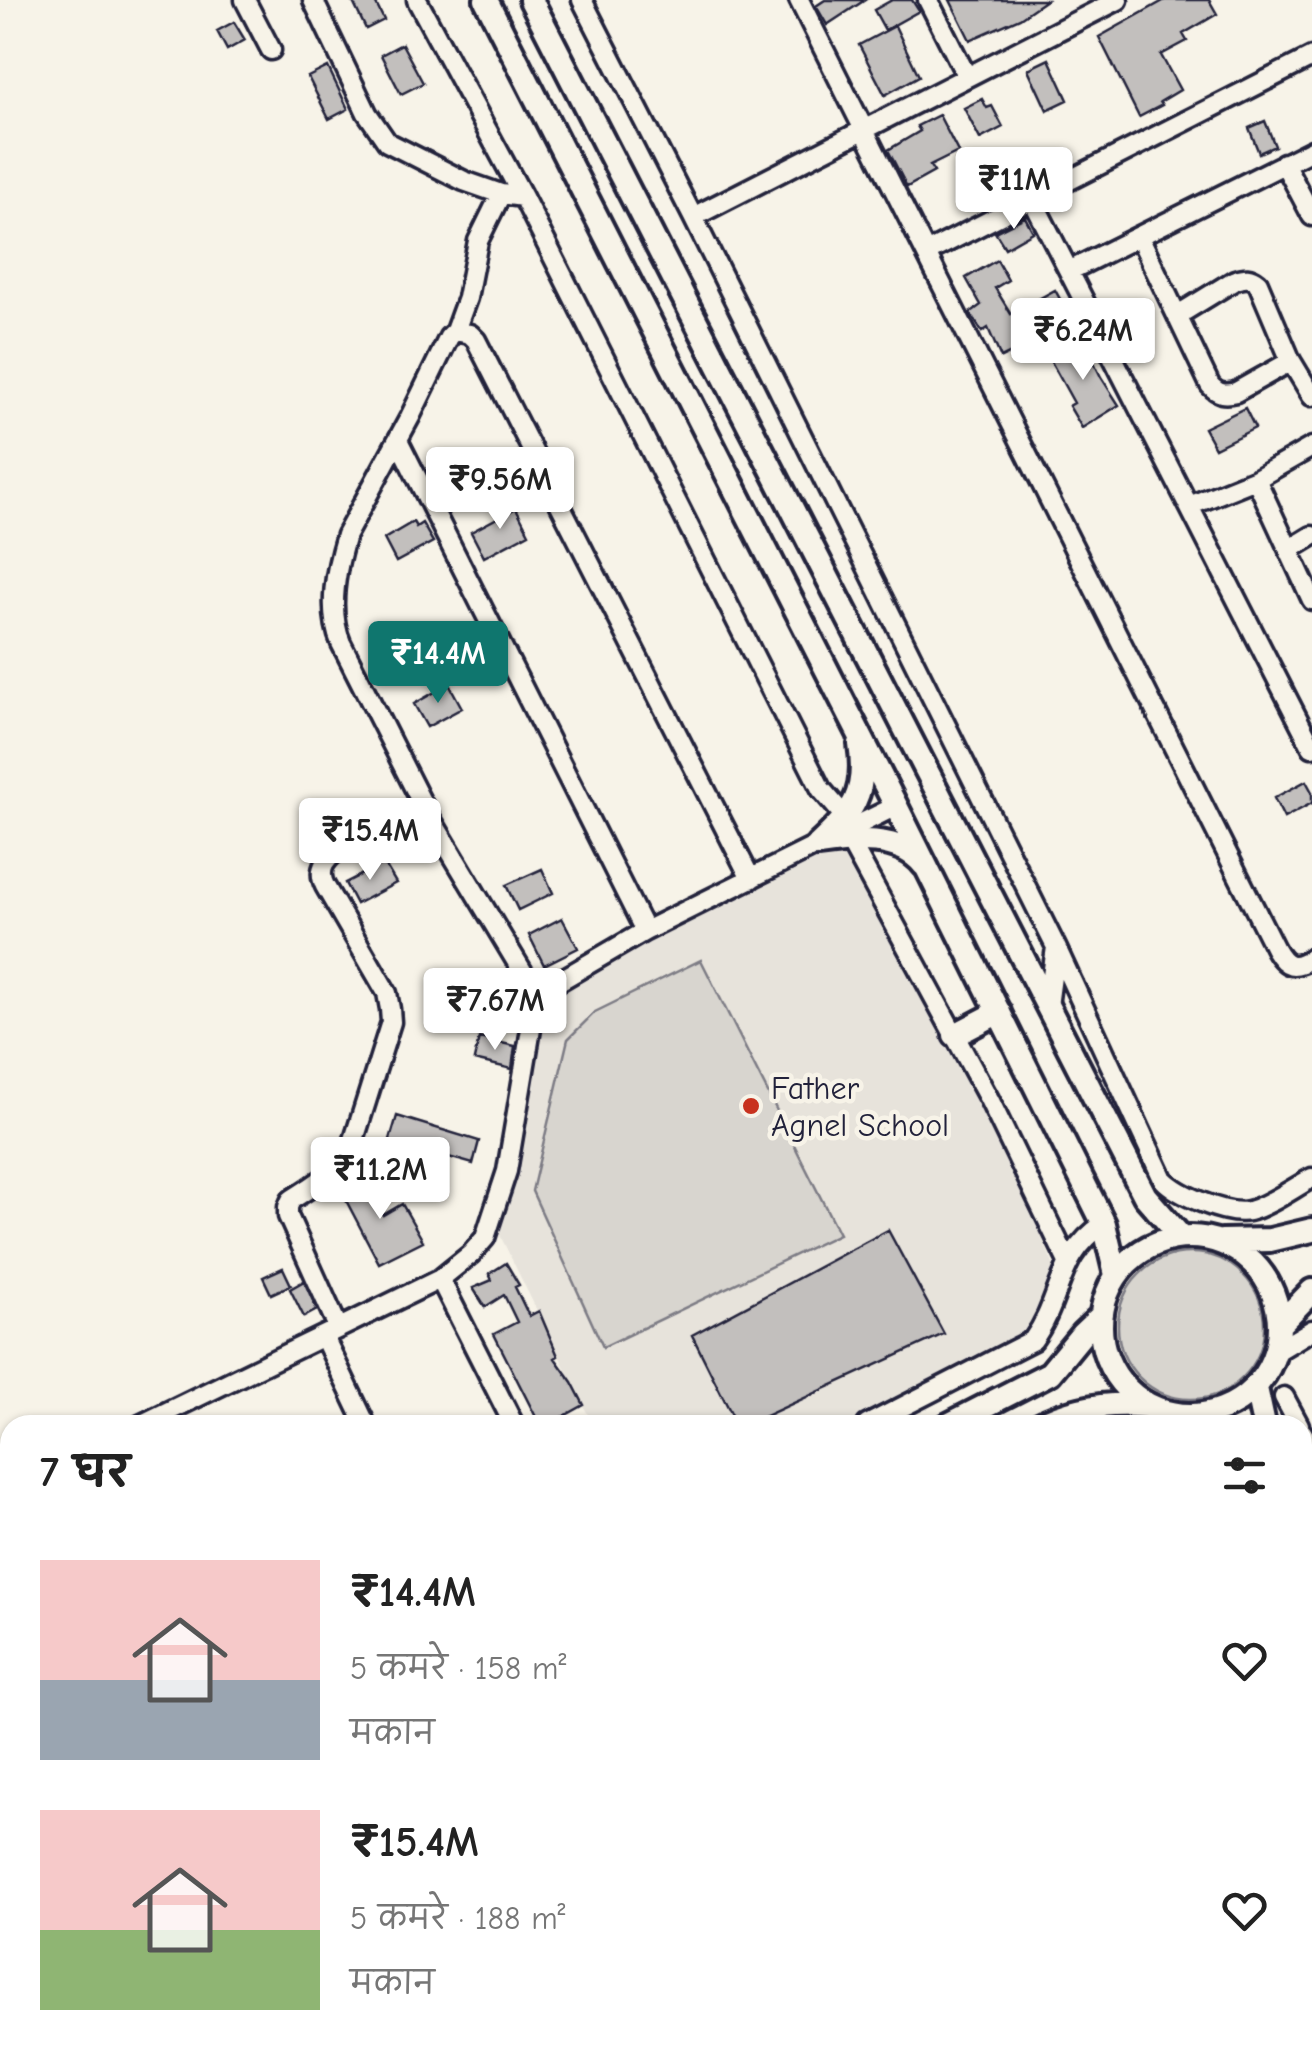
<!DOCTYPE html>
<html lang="hi">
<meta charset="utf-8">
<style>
:root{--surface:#fff;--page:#f2f2f2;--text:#222;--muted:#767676;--accent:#0f766e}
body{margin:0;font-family:"Comic Neue","Playpen Sans Deva",sans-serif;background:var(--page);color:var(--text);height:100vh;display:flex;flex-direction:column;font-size:38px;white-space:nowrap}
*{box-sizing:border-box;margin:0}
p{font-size:32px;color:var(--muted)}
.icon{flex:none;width:55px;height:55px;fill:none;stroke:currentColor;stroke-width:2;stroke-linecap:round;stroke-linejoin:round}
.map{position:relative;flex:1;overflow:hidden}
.panel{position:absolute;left:0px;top:1415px;width:1312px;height:642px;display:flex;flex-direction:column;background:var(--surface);border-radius:30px 30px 0 0;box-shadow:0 2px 8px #0004}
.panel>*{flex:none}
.price{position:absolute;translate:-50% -85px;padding:0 22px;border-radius:10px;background:#fff;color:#222;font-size:32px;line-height:65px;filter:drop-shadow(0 2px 5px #0008)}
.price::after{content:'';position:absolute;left:50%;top:60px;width:30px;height:22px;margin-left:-15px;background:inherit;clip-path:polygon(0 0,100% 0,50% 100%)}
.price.active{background:var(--accent);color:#fff}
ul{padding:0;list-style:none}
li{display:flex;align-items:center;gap:30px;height:250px;padding:0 40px}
li span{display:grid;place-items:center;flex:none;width:280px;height:200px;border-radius:0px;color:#555}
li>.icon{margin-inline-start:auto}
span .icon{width:120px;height:120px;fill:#fffc;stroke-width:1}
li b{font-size:42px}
h2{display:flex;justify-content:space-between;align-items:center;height:120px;padding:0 40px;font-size:42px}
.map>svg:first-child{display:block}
.built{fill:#e7e3db}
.green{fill:#d8d5cf;stroke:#7d7c85;stroke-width:2.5}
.building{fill:#c2bfbd;stroke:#22223b;stroke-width:2.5}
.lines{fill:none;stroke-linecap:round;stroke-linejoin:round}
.minor-casing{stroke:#22223b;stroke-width:25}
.tertiary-casing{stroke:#22223b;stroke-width:30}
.minor{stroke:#f7f3e8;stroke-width:18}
.tertiary{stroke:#f7f3e8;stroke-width:22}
.poi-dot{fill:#c8321e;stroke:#f7f3e8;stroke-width:4}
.labels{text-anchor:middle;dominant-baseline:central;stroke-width:9;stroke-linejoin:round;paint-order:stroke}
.poi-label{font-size:32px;fill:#22223b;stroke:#f7f3e8;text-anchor:start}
</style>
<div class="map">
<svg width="1312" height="2057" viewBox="0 0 1312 2057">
<rect width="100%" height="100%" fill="#f7f3e8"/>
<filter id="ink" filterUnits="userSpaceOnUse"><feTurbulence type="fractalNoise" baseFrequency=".01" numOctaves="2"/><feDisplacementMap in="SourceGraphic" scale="20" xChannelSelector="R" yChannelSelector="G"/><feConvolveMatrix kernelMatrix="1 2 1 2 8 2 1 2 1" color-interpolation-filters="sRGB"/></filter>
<g filter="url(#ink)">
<!-- built -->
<path class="built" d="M838,852L851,862L947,1039L1025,1198L1056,1271L1030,1325L998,1352L847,1425H593L495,1225L544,1004L561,988L613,956L812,857Z"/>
<!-- green -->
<path class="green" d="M701,960L839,1234L603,1347L532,1191L568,1039L595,1012Z
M1118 1326a73 73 0 1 1 146 0a73 73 0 1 1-146 0Z"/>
<!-- building -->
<path class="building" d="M352,0H374L384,20L366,29Z
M825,0H865L827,25L816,6Z
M892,0H912L919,11L885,30L874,10Z
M950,0H1046L1020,18L970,40Z
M1165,0H1209L1217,14L1183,34L1187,41L1161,55L1180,90L1160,102L1162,105L1139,117L1099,37Z
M234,22L245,40L227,50L217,31Z
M895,26L919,76L885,95L859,45Z
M402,44L423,83L401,94L381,55Z
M1049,59L1068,100L1047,110L1028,69Z
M328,67L348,109L329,119L308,77Z
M982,99L987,108L992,106L1003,127L980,139L964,108Z
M939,115L958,152L930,166L934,172L907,187L888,150L920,131L917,126Z
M1265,121L1275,146L1259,153L1249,128Z
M1025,217L1033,232L1005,248L995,232Z
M997,260L1008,280L995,288L1011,314L1055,290L1066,310L1025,332L1030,344L1001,358L988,328L982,332L970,313L981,305L966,278Z
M1082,337L1101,377L1119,405L1082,428L1069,406L1074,403L1048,356Z
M1245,408L1255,428L1215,448L1204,428Z
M516,508L529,533L484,557L471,532Z
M413,522L416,527L422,523L433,542L396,562L384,539Z
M449,684L462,708L427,727L414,704Z
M1306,781L1312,792V803L1284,818L1274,798Z
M384,863L396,883L356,904L345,883Z
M542,869L553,893L518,910L506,885Z
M562,918L578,948L544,965L529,935Z
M479,1038L515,1046L512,1069L474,1060Z
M397,1116L479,1141L473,1164L424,1150L417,1173L375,1162L381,1141L389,1143Z
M360,1174L383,1215L402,1204L423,1241L379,1263L339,1187Z
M888,1230L944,1334L746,1425H737L692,1335Z
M506,1263L519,1285L515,1287L529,1316L539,1311L558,1356L555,1358L572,1382L584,1405L548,1425H540L494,1334L517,1322L504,1295L485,1307L473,1288L492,1280L489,1274Z
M283,1268L291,1285L271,1294L263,1277Z
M304,1281L317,1310L304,1317L290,1289Z"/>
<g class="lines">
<!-- minor casing -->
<g class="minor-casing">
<path id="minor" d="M245,0L271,50
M313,0L367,113L387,142L464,181L501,194L523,197
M417,0L523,197L821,789L846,818
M582,0L693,217L1056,947L1163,1179C1178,1195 1227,1216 1249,1211C1267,1207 1295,1187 1312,1178
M799,0L1275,949C1286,968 1294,969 1312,958
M928,0L967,77
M1284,163L1312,216
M1032,199L1312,747
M693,217L1118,0
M1140,238L1210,385C1218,394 1224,395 1236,392L1291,361
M926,253L1312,57
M1069,271L1312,150
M1178,315L1235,280C1245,277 1250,276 1258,283L1291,361L1312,396
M455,331L467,298L478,241L501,194
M398,440L645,931
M1256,479L1312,600
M1189,506L1256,479L1312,447
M1289,550L1312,536
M849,840L989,1099L1068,1262
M539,999L425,809L341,643C327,610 336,568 346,535L410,417L449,337L455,331L470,334L476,340L751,879
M1048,1006L1056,947
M440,1279L514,1425
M338,1327L288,1216V1207L291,1200C316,1184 340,1170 353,1143L391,1022L390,1009L387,993L325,886C316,868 327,858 342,847L425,809
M324,1337L366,1425
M1277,1351L1312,1330
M1284,1397L1299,1425
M140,1425L440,1279L471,1254L485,1238L507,1171L531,1029L539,999L549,987L645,931L896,806
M867,1425L1033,1340C1063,1299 1056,1255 1104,1224
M1302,1432L1312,1449
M0,1492L10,1487
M0,1551L10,1571
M1302,1723L1312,1741
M0,1842L8,1856
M0,1988L10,1983
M138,2048L142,2057
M226,2048L231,2057
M317,2048L323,2057
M509,2048L516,2057
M630,2048L654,2057
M1269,2048L1274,2057
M413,2057L431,2048"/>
</g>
<!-- tertiary casing -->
<g class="tertiary-casing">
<path id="tertiary" d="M486,0L896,806L1104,1224L1116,1275
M531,0L1145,1196L1181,1237
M818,845C852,813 868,794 860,744
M818,845C852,840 900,834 924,865
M955,1035L999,1012
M1101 1326a89 89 0 1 1 178 0a89 89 0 1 1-178 0Z
M1222,1241L1270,1240L1312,1230
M1280,1324L1312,1291
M1256,1388L1264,1425
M948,1425L1050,1373L1082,1334L1100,1317
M1039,1425C1072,1408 1110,1402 1147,1406
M1302,1502L1312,1521
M1302,1596L1312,1615
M0,1907L10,1902
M0,1956L10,1950"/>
</g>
<!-- minor -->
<use href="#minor" class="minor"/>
<!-- tertiary -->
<use href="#tertiary" class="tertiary"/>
</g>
</g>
<!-- markers -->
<circle class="poi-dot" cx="751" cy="1106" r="10"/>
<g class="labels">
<!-- poi labels -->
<g class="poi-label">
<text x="771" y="1088">Father<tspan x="771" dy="37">Agnel School</tspan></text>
</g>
</g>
</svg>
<b class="price" style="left:1014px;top:232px">₹11M</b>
<b class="price" style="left:1083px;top:383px">₹6.24M</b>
<b class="price" style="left:500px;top:532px">₹9.56M</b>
<b class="price active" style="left:438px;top:706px">₹14.4M</b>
<b class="price" style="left:370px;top:883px">₹15.4M</b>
<b class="price" style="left:495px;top:1053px">₹7.67M</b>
<b class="price" style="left:380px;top:1222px">₹11.2M</b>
<section class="panel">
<h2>7 घर<svg class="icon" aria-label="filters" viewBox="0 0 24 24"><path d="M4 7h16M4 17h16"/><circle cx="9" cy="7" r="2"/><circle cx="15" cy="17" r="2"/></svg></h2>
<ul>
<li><span style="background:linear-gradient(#f6c9c9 60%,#9aa5b1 0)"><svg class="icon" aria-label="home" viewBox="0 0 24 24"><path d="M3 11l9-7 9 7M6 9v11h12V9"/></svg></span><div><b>₹14.4M</b><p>5 कमरे · 158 m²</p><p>मकान</p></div><svg class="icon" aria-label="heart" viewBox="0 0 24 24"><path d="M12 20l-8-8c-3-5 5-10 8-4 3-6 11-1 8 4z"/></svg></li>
<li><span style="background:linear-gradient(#f6c9c9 60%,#8fb573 0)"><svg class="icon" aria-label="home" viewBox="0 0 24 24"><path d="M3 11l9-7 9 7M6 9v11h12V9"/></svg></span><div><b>₹15.4M</b><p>5 कमरे · 188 m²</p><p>मकान</p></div><svg class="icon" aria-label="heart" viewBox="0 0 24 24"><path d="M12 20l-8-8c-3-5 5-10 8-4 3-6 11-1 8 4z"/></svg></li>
</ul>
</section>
</div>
